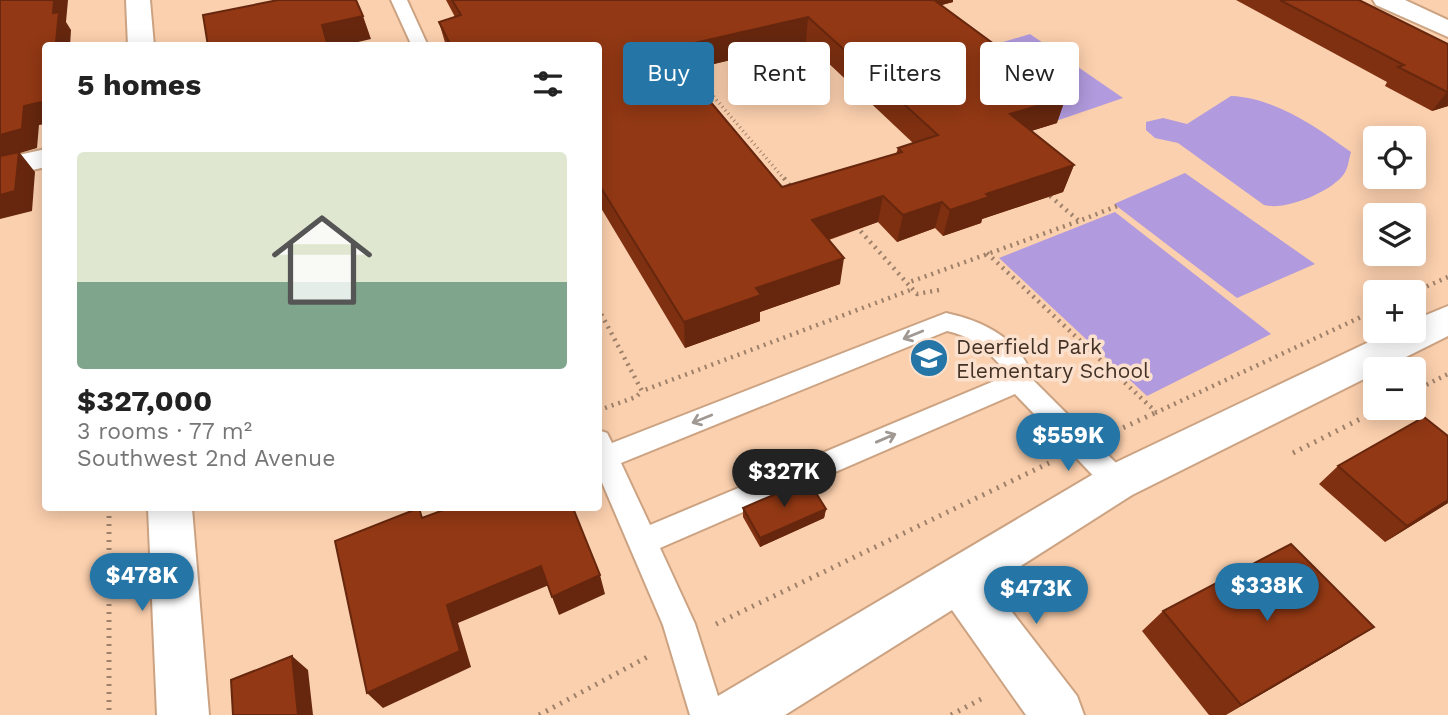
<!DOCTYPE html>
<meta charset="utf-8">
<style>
:root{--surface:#fff;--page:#f2f2f2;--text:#222;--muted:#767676;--accent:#2576a7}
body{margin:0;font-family:"Work Sans",sans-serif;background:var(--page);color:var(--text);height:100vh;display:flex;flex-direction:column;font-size:26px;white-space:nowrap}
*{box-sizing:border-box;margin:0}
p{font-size:23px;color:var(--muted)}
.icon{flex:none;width:38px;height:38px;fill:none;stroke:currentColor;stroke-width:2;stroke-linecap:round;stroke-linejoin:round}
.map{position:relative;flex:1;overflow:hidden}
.panel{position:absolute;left:42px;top:42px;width:560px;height:469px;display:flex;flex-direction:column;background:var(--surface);border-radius:7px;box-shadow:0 4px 18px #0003}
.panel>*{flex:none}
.banner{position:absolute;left:623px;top:42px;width:665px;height:63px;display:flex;gap:14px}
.tools{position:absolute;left:1363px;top:126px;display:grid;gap:14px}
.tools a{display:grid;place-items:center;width:63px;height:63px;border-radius:7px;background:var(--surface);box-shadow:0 4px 18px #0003;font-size:35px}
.price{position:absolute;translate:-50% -60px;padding:0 16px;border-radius:24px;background:var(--accent);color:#fff;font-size:23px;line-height:46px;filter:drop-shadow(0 2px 4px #0008)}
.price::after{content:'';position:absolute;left:50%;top:42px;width:21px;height:16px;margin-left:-10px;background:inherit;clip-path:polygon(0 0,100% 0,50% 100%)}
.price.selected{background:#222;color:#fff}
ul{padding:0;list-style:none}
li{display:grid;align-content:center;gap:14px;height:371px;padding:0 35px}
li span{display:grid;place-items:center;height:217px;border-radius:7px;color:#555}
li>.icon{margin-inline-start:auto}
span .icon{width:126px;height:126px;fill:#fffc;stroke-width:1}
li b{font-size:30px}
h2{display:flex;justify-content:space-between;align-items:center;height:84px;padding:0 35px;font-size:30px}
.tag{padding:0 24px;border-radius:7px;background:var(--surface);box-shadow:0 4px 18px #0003;font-size:24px;line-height:63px}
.tag.selected{background:var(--accent);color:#fff}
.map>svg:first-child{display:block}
.green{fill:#b19add}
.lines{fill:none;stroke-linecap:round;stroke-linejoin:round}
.service-casing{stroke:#cca382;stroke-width:4}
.minor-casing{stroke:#cca382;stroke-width:4}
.path-far2{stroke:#9f816a;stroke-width:3.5;stroke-dasharray:1 3.5;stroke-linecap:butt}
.path-far1{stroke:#9f816a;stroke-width:4.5;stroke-dasharray:2 5;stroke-linecap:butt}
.path{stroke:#9f816a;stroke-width:5;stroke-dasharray:2 6;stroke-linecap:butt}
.service{fill:#fff;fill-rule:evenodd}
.minor{fill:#fff;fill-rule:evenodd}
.wall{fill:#7e3011;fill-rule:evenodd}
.shaded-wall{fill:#66270e}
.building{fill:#923814;stroke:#66270e;stroke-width:2;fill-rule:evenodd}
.oneway{stroke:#a09892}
.labels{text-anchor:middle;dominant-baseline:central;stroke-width:7;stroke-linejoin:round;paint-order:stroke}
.poi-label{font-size:21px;fill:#423124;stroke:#fbe1cd;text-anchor:start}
</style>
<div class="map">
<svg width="1448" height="715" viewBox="0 0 1448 715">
<rect width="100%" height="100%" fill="#fbd0ae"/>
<!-- green -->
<path class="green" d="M1030,34L1123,98L1056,121L967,53Z
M1231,96C1276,98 1316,127 1351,152C1349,158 1348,169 1344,174C1331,192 1285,211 1264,205L1178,143L1155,138L1146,130V122L1163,118L1187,124Z
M1185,173L1315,264L1237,298L1114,204Z
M1115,212L1271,334L1147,396L999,258Z"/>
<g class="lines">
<!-- service casing -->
<g class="service-casing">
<path id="service" d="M391,0H407L428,46H412Z
M946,313C979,320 1012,335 1028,366L1026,373L1127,474L1131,482L1127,490L1117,494L1107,490L1015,394L660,548L695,624L724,715H690L663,625L598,473V430L607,433L612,443ZM947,331C971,336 987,350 1003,368L999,379L650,525L621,463Z"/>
</g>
<!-- minor casing -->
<g class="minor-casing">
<path id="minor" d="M126,0H150L154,46H128Z
M1373,0H1405L1448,20V37L1376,5Z
M46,149V167L0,177V159Z
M1448,306V336L1382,369H1376V373L1132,495L991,585L1077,696L1084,715H1026L952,610L785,715H711L718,696L1102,469L1392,331H1414V320Z
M148,508H192L209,715H157Z"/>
</g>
<!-- path-far2 -->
<path class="path-far2" d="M690,69L785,180"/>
<!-- path-far1 -->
<path class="path-far1" d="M784,178L791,187
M1050,196L1079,221L1117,206
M856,226L907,283
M987,253L1156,412
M939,290L917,294L907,283L1079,221
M1414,292L1448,277
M598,308L642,391L913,289
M1414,391L1448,374
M605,408L636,397L642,391
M1155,413L1376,310
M1372,413L1382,408"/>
<!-- path -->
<path class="path" d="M1116,431L1159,411
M1293,453L1376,411
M109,508V715
M716,624L1051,462
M539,715L651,655
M951,715L985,697"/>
<!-- service -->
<use href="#service" class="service"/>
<!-- minor -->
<use href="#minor" class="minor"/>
</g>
<!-- wall -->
<path class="wall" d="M446,0H953V2L941,5L1057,123L1031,131L1074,165L1063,192L982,219L981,223L943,236L935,228L897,242L878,222L829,240L840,284L760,312V321L685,348L598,203V46H446L439,22L455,17ZM806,42L913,143L898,148L896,154L782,187L693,81V69Z
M1236,0H1359L1448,44V106L1432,111L1385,86L1387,82Z
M1338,466L1448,503L1385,542L1319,484Z
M743,508L826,509L824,518L760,547L743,517Z
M1163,611L1342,647L1226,715H1209L1142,631Z"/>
<!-- shaded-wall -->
<path class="shaded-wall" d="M54,0H68L66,22L71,30L70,46H58L56,42L53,13Z
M915,0H953V2L913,13Z
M363,16L371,39L341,46H328L322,25Z
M808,17L806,42L693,69V83L677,62L681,46Z
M1447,92H1448V106L1432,111Z
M1066,97L1057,123L1002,140L1010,114Z
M46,101V124L39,125L37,148L20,153L35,172L32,211L0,219V135L24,106Z
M1074,165L1063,192L982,219L981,223L943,236L950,210L986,194Z
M883,196L878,222L809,246L812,220Z
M942,202L935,228L897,242L903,215Z
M844,258L840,284L760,312V321L685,348L684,322L756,288Z
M1448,500V503L1385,542L1407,526Z
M826,509L824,518L760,547V538Z
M541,566L549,585L458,623L471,667L383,708L367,693L447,605Z
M600,575L605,594L559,615L552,597Z
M1374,627L1342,647L1225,715L1241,705Z
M292,656L308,670L313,715H298Z"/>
<!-- building -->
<path class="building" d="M0,0H54L53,13L59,12L56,42L63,41L62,46H46V101L24,106L22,129L0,135Z
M278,0H356L363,16L322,25L328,46H208L203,15Z
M452,0H934L1066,97L1010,114L1074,165L986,194L989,197L950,210L942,202L903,215L883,196L812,220L844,258L756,288L761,295L684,322L598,183V46H451L439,22L461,15ZM808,17L938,135L898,148L902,152L782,187L677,62L692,58L681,46Z
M1280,0H1359L1448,44V92H1447L1398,67L1404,65Z
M19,152L15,191L0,195V156Z
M1424,417L1448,436V500L1407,526L1338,466Z
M808,480L826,509L760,538L743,508Z
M419,508L422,518L449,508H573L600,575L552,597L541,566L447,605L460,651L367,693L335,541Z
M1291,544L1374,627L1241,705L1163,611Z
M292,656L298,715H233L231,680Z"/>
<!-- one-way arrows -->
<defs><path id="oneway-shaft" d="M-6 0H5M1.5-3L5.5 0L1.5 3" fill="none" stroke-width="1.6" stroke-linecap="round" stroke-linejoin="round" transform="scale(1.75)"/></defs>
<g class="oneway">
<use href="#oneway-shaft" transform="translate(913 335) rotate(158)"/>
<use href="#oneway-shaft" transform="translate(702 419) rotate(158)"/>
<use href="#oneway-shaft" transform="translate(886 438) rotate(-23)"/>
</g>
<!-- icons -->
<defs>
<g id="school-disc" transform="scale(2.0125)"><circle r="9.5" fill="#2576a7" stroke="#fbe1cd"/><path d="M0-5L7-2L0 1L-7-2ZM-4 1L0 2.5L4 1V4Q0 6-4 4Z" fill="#fff"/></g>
</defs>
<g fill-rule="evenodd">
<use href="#school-disc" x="929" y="358"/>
</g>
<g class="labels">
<!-- poi labels -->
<g class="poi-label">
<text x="956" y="346">Deerfield Park<tspan x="956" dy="24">Elementary School</tspan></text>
</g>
</g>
</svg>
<div class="tools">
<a><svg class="icon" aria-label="locate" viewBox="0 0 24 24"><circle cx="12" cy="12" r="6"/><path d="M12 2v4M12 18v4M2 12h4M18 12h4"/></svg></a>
<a><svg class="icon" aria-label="layers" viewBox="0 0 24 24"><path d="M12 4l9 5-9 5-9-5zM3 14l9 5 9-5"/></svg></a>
<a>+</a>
<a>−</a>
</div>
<b class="price" style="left:1068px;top:473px">$559K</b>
<b class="price selected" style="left:784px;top:509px">$327K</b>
<b class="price" style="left:142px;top:613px">$478K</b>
<b class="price" style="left:1267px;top:623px">$338K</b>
<b class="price" style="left:1036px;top:626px">$473K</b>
<div class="banner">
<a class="tag selected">Buy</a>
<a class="tag">Rent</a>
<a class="tag">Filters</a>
<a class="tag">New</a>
</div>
<section class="panel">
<h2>5 homes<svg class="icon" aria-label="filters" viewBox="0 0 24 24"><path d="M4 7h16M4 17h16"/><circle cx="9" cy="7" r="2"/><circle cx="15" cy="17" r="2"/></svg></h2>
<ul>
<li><span style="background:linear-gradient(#dfe7d0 60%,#7fa58c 0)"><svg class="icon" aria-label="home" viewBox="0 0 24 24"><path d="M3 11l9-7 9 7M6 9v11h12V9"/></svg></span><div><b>$327,000</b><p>3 rooms · 77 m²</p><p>Southwest 2nd Avenue</p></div></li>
</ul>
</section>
</div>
